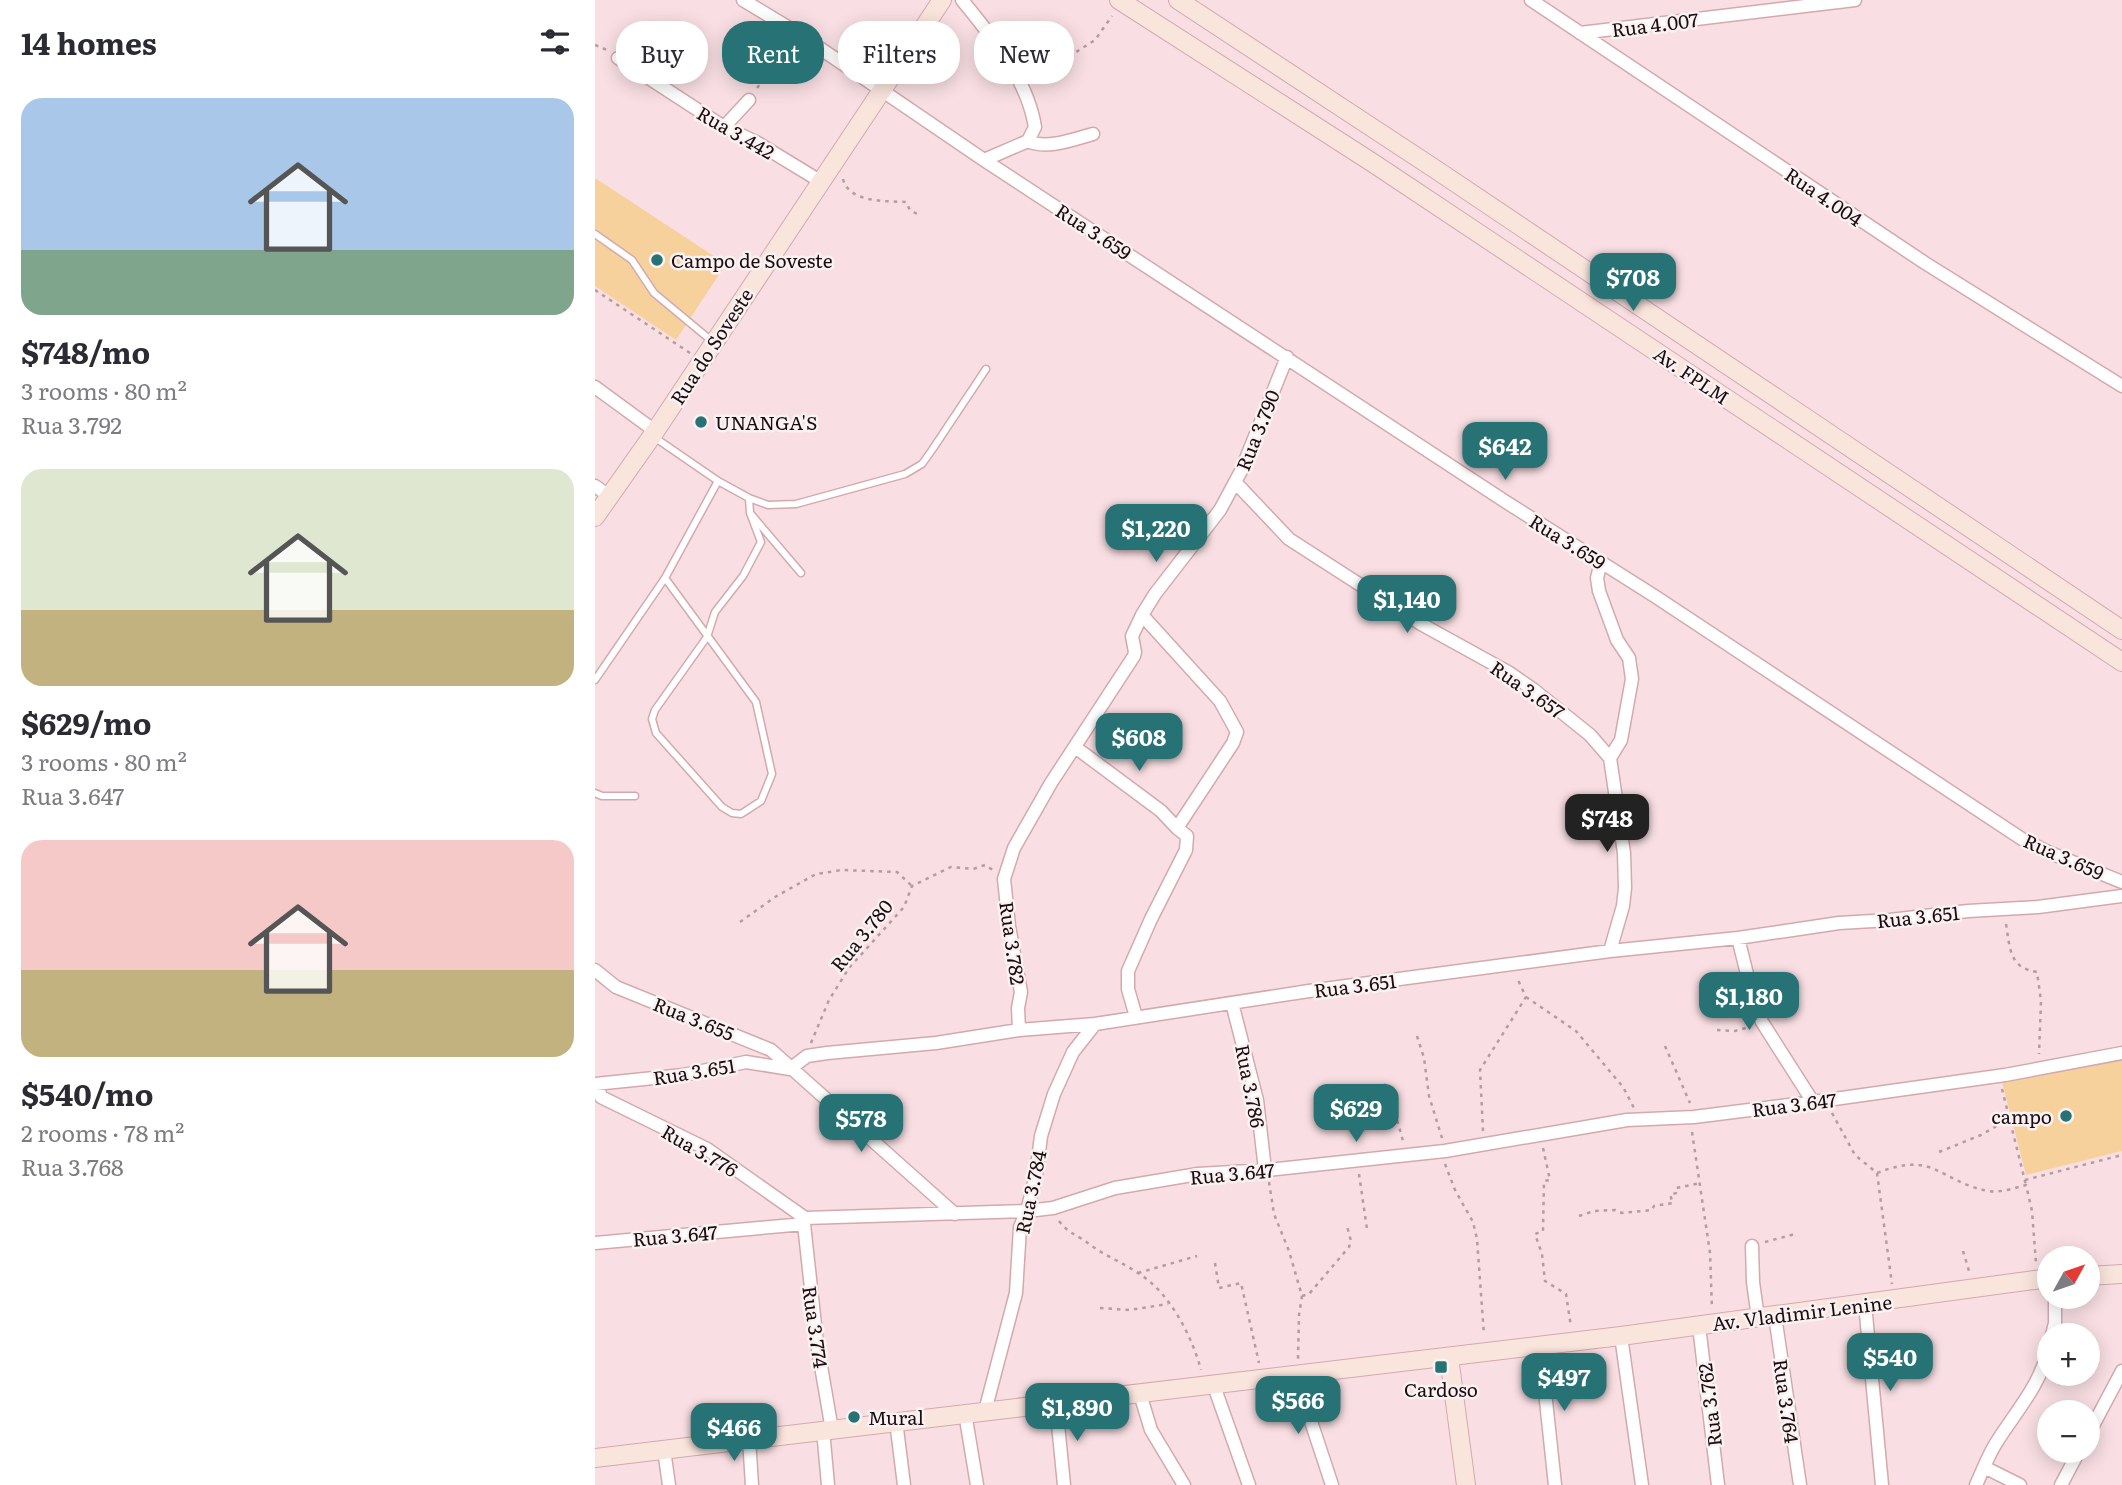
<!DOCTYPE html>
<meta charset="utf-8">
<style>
:root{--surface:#fff;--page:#f7f7f7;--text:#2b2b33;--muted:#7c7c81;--accent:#277274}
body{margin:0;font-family:Literata,serif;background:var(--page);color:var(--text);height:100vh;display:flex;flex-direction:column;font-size:26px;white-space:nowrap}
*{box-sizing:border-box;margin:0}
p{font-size:23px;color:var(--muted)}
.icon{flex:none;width:38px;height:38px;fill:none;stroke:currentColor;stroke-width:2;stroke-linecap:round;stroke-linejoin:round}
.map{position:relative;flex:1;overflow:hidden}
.sheet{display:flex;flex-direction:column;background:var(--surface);width:595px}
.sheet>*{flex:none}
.guide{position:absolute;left:21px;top:21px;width:665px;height:63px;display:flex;gap:14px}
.needle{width:46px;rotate:50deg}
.controls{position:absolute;left:1442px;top:1246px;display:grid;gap:14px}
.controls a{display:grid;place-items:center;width:63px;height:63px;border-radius:50%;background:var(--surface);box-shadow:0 4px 18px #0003;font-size:35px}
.price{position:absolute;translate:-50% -60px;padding:0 16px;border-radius:14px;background:var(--accent);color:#fff;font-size:23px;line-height:46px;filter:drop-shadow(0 2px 4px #0008)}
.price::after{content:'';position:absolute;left:50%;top:42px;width:21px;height:16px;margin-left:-10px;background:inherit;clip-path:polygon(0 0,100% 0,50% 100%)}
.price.selected{background:#222;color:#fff}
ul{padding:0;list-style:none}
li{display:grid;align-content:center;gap:14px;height:371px;padding:0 21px}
li span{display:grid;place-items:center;height:217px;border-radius:21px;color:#555}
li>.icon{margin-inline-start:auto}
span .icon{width:126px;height:126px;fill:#fffc;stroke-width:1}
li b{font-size:30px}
h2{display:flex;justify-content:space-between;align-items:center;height:84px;padding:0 21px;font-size:30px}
.pill{padding:0 24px;border-radius:28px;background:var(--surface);box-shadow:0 4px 18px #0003;font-size:24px;line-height:63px}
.pill.selected{background:var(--accent);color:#fff}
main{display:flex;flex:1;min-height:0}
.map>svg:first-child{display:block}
.green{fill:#f7d19b}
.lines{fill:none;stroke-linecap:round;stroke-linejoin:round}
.lane-casing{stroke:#d3a9af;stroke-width:9}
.street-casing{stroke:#d3a9af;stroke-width:15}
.secondary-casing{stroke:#d3a9af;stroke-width:20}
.path{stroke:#b39da1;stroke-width:2.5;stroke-dasharray:3.5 5;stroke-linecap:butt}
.lane{stroke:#fff;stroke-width:6}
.street{stroke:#fff;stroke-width:12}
.secondary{stroke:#fae5dd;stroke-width:18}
.poi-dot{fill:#277274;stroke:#faf1f2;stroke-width:2.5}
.labels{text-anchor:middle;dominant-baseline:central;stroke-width:5;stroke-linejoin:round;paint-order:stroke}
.street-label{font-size:19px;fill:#1a0c0f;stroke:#faf1f2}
.poi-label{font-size:19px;fill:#1a0c0f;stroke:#faf1f2;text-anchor:start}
</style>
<main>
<section class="sheet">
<h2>14 homes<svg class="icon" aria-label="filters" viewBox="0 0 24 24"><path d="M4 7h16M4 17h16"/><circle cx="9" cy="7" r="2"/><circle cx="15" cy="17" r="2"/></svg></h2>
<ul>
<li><span style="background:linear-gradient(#a9c7e8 70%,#7fa58c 0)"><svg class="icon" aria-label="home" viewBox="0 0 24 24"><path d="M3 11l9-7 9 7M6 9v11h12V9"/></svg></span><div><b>$748/mo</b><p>3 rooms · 80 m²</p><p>Rua 3.792</p></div></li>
<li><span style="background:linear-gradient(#dfe7d0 65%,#c2b280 0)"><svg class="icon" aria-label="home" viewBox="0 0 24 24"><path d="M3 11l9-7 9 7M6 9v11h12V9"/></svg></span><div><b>$629/mo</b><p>3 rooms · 80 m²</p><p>Rua 3.647</p></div></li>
<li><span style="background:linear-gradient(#f6c9c9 60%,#c2b280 0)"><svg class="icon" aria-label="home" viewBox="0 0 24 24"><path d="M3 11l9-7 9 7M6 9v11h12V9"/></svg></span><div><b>$540/mo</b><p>2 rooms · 78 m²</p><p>Rua 3.768</p></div></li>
</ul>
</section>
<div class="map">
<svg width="1527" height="1485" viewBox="0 0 1527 1485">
<rect width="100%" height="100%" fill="#f9dfe3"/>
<!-- green -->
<path class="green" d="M0,178L131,264L81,340L0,286Z
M1527,1060V1151L1431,1175L1407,1082Z"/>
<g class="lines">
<!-- lane casing -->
<g class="lane-casing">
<path id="lane" d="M0,234L37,260L59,293L118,342
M123,481L154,498L173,505L201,504L310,474L327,464L337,450L391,369
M154,498L155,513L206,573
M70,578L161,702L177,774L166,801L146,814L137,813L127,807L61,733L57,719L60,710L112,637L120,612L148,576L166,542L155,513
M0,680L70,578L123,481L59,437
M0,793L7,796H40"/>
</g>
<!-- street casing -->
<g class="street-casing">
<path id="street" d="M148,0L204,34L389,160L911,502L1061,597L1427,839L1453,852L1527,882
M367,0C397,37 432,78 440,127L433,141L389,160
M936,0L1330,263L1527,386
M985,33L1260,0
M23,58L129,127L161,142L225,181
M129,127L154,100
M433,141C452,150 479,139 498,134
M0,387L60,431
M640,482L694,539L826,624L913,672L939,690L995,735L1015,758L1029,853L1030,888L1028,906L1015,951
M0,486L14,496
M1006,562L1002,578L1004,591L1022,640L1034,658L1037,679L1026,740L1015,758
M480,747L566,811L582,828
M1143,938L1158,998L1167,1022L1218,1102
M0,970L21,987L176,1050L360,1214
M637,1003L662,1100L670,1170
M541,1017L533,989V971L556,919L591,850L592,836L582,828L638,743L642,732L625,701L547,615
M424,1030L423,1008L426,992L414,926L409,879L419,848L456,783L539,656L540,652L537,636L547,615L560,594L625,510L646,471L692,357
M0,1084L88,1075L151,1062L195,1069L212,1056L232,1053L341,1043L424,1030L500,1024L714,991L1015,951L1143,938L1244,923L1295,920L1373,911L1443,907L1527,896
M2,1085L6,1097L112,1149L210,1218
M209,1224L222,1343L237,1430
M0,1243L209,1224L210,1218L432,1211L458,1208L520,1188L603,1174L672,1170L850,1151L1032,1120L1099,1117L1218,1102L1410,1075L1527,1053
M1157,1246L1158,1282L1163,1318
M1270,1304L1287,1485
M1180,1316L1205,1485
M1104,1326L1123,1485
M1457,1335L1460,1323V1297
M1026,1336L1047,1485
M945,1345L960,1485
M701,1376L737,1485
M619,1386L654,1485
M545,1394L556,1430L589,1485
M461,1404L469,1485
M390,1411L421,1293L425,1227L432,1211L441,1175L446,1136L459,1094L478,1052L500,1024
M370,1413L382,1485
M301,1421L309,1485
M228,1430L233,1485
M1493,1435L1527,1371
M154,1439L157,1485
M69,1450L74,1485
M1389,1467L1425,1485
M1381,1485C1388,1470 1394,1453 1403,1440C1423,1409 1445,1385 1454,1348
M1466,1485L1484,1451"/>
</g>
<!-- secondary casing -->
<g class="secondary-casing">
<path id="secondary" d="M524,0L778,163L1527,662
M583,0L837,167L1527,630
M0,517L57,436L347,0
M1493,1276L1527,1274
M854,1357L871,1485
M0,1458L1026,1336L1454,1278"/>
</g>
<!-- path -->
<path class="path" d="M0,45L12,50
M467,61L500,40L517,16
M162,88L197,44
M248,179C254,203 291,201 311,202L315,210L324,215
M0,290L95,353
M145,922L180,897L221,874L247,870L302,872L317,886
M1411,924C1415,948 1414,968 1442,972L1446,1001L1444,1054
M931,997L981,1031L1028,1087L1039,1108
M1122,1030L1140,1031L1154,1027
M822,1036L829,1058L834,1096L847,1138
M216,1043L234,1000L254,968L309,907L317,886L356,867L378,869L390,865L398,870
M1070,1046L1095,1103
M1407,1089L1431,1185
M748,1101L792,1084L808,1141
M1237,1113L1260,1155L1282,1173C1340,1150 1343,1181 1393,1191C1406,1193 1419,1188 1431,1185L1437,1211L1441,1263
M888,1131L885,1070L931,997L922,978
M1097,1132L1115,1253L1117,1309
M948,1148L955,1180L949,1181L948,1231L940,1234L947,1254L950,1281L971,1294L976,1327
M1344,1152L1386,1135L1414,1119
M850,1164L860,1190L878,1222L882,1239L889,1335
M1282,1173L1297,1284
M764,1174L772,1229
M1430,1180L1527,1155
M674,1182L679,1214L694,1251L707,1296L704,1315L703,1359
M984,1216L999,1211L1020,1210L1027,1213L1057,1210L1059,1206L1078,1203L1075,1195L1081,1193V1188L1106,1183
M464,1221C476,1236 482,1234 494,1244C510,1256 529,1263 546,1275C575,1294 597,1336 606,1370
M1170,1242L1200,1234
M1368,1251L1374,1271
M620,1263L624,1288L646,1283L664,1363
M543,1273L602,1256
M707,1296L714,1294L754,1247L756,1241L752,1226
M505,1308L534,1310L573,1304"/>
<!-- lane -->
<use href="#lane" class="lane"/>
<!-- street -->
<use href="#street" class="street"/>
<!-- secondary -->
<use href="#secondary" class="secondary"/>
</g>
<!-- markers -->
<g class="poi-dot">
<circle cx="62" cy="260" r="7"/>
<circle cx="106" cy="422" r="7"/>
<circle cx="1471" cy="1116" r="7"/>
<rect x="839" y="1360" width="14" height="14" rx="3.5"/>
<circle cx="259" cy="1417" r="7"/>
</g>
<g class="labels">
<!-- street labels -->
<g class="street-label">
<text transform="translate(1060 24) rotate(-7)">Rua 4.007</text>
<text transform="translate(141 132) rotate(30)">Rua 3.442</text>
<text transform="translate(1229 196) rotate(34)">Rua 4.004</text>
<text transform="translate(499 231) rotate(33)">Rua 3.659</text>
<text transform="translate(116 346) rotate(-57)">Rua do Soveste</text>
<text transform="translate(1097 375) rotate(34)">Av. FPLM</text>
<text transform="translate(662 430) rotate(-68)">Rua 3.790</text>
<text transform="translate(973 541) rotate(32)">Rua 3.659</text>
<text transform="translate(933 689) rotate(35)">Rua 3.657</text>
<text transform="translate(1469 856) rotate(24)">Rua 3.659</text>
<text transform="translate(1323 916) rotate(-6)">Rua 3.651</text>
<text transform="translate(266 935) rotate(-51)">Rua 3.780</text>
<text transform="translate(418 943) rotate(82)">Rua 3.782</text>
<text transform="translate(760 985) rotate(-7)">Rua 3.651</text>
<text transform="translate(99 1018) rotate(22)">Rua 3.655</text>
<text transform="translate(99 1071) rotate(-9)">Rua 3.651</text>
<text transform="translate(656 1086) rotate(79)">Rua 3.786</text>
<text transform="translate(1199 1104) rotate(-7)">Rua 3.647</text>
<text transform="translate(105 1150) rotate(30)">Rua 3.776</text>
<text transform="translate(637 1173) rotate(-5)">Rua 3.647</text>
<text transform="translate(435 1192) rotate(-78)">Rua 3.784</text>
<text transform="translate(80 1235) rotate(-5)">Rua 3.647</text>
<text transform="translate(1207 1312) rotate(-7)">Av. Vladimir Lenine</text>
<text transform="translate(221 1327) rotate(82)">Rua 3.774</text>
<text transform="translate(1192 1401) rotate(82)">Rua 3.764</text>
<text transform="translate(1114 1405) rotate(-97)">Rua 3.762</text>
</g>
<!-- poi labels -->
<g class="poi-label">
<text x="76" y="260">Campo de Soveste</text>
<text x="120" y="422">UNANGA'S</text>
<text x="1457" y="1116" text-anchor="end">campo</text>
<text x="846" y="1389" text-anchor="middle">Cardoso</text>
<text x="273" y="1417">Mural</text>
</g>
</g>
</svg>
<div class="controls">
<a><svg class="needle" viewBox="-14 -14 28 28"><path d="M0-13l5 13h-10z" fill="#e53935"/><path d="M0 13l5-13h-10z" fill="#7c7c81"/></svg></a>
<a>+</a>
<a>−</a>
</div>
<b class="price" style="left:1038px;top:313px">$708</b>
<b class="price" style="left:910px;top:482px">$642</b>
<b class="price" style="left:561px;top:564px">$1,220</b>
<b class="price" style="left:812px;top:635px">$1,140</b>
<b class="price" style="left:544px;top:773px">$608</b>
<b class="price selected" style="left:1012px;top:854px">$748</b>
<b class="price" style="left:1154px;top:1032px">$1,180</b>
<b class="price" style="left:761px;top:1144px">$629</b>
<b class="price" style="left:266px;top:1154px">$578</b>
<b class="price" style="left:1295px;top:1393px">$540</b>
<b class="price" style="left:969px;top:1413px">$497</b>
<b class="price" style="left:703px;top:1436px">$566</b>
<b class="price" style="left:482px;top:1443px">$1,890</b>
<b class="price" style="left:139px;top:1463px">$466</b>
<div class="guide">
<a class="pill">Buy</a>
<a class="pill selected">Rent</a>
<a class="pill">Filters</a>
<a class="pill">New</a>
</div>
</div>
</main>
